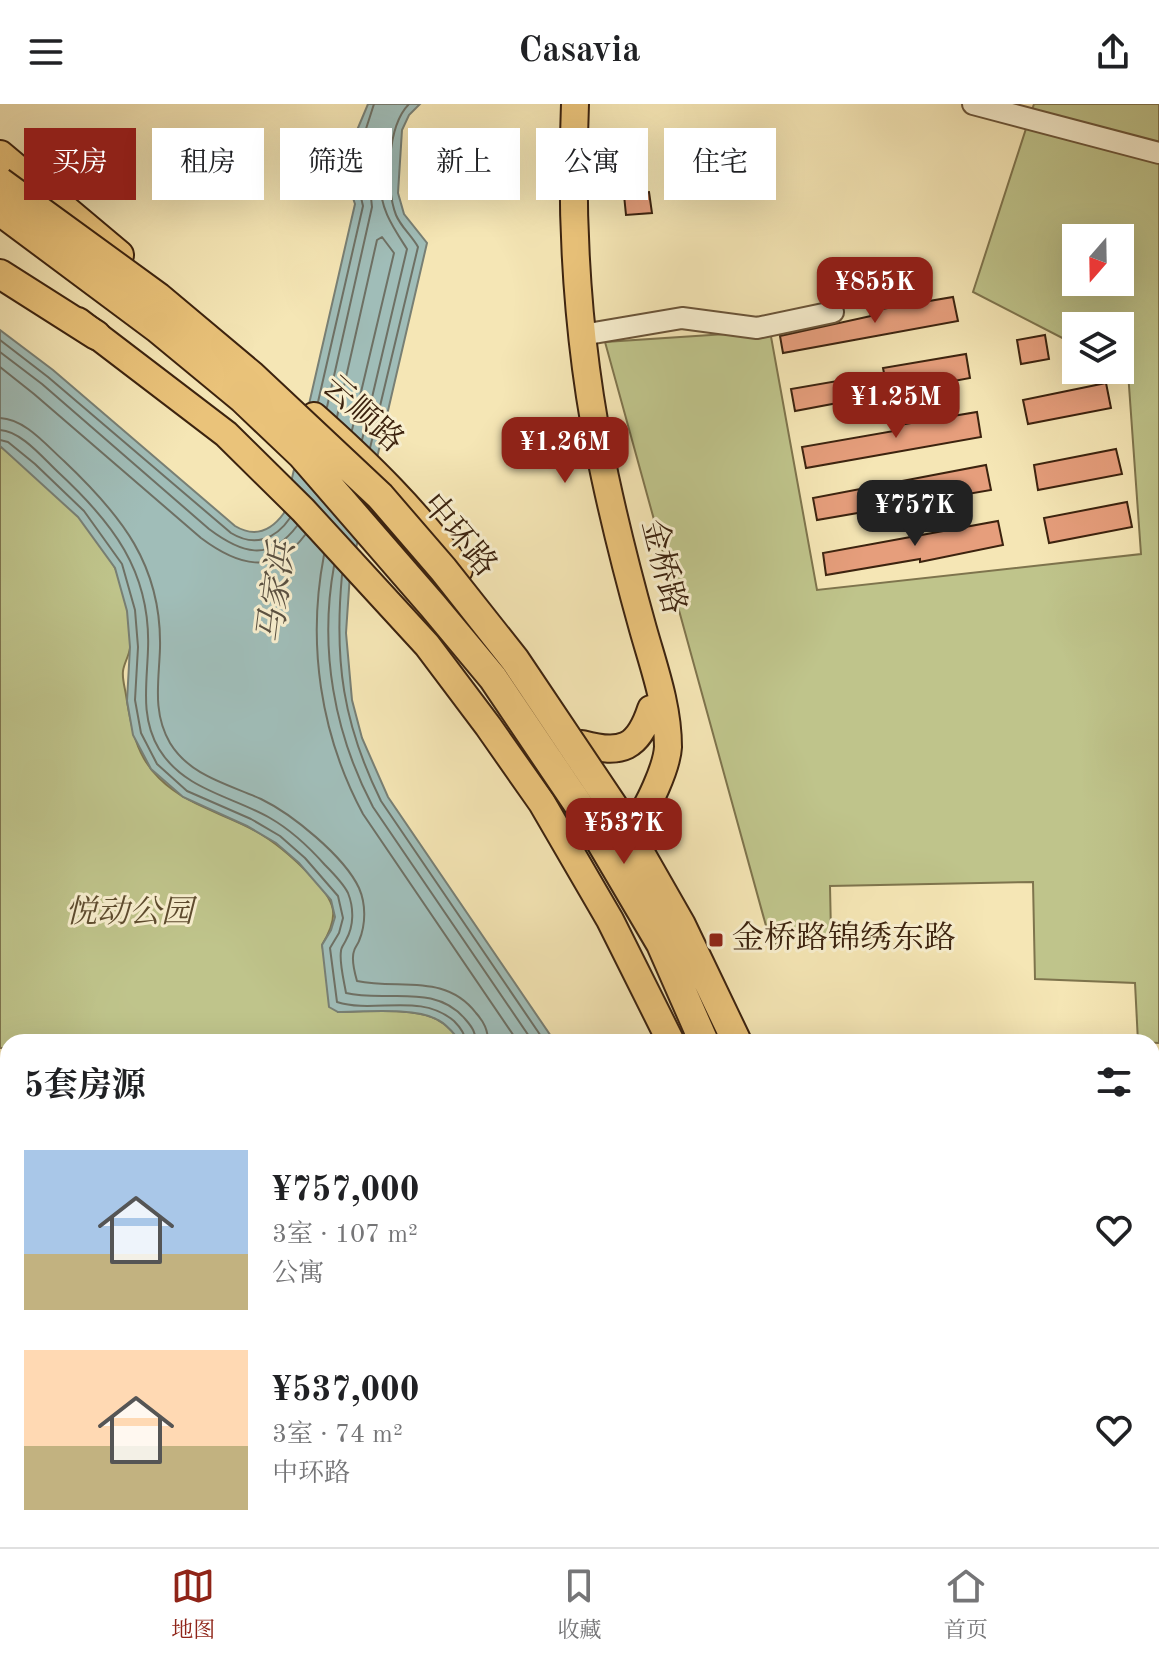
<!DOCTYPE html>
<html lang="zh">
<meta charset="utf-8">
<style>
:root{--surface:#fff;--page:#f2f2f2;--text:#202124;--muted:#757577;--line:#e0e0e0;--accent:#8f2418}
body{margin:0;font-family:"Old Standard TT","Noto Serif SC",serif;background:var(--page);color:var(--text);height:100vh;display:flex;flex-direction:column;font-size:30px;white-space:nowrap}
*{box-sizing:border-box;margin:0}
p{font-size:26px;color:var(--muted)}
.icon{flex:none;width:44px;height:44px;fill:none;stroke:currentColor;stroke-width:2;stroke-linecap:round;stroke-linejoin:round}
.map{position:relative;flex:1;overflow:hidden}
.drawer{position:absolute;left:0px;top:930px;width:1160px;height:514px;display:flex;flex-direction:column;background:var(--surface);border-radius:24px 24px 0 0;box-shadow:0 8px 32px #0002}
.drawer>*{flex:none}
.banner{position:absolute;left:24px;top:24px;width:1112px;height:72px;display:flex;gap:16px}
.needle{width:52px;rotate:200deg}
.buttons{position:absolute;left:1062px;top:120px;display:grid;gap:16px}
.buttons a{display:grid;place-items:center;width:72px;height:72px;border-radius:0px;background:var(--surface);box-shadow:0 8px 32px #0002;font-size:40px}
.price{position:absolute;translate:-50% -68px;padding:0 18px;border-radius:16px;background:var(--accent);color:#fff;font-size:26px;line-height:52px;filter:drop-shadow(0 2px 4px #0008)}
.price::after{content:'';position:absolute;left:50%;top:48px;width:24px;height:18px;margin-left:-12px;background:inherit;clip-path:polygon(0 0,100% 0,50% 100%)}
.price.selected{background:#222;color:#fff}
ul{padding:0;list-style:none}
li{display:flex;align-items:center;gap:24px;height:200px;padding:0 24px}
li span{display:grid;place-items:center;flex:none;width:224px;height:160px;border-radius:0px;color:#555}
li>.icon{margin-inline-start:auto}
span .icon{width:96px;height:96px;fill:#fffc;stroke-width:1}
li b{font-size:34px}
h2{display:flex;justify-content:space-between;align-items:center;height:96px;padding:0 24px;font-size:34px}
.tag{padding:0 28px;border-radius:0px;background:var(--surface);box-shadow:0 8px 32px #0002;font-size:28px;line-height:72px}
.tag.selected{background:var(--accent);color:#fff}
header{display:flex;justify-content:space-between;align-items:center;height:104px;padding:0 24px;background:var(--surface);font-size:36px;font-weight:700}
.tab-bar{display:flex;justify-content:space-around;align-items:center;height:112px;border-top:2px solid var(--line);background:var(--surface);font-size:22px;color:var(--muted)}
.tab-bar a{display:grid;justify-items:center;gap:4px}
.tab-bar .selected{color:var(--accent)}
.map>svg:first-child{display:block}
.green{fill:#bfc48b;stroke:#7e744d;stroke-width:2;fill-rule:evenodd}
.water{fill:#a0bdb8;stroke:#787f74;stroke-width:2}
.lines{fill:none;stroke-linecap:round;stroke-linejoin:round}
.shore{stroke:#6e7064;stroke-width:2}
.building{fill:#e69e7c;stroke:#3c230f;stroke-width:2}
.minor-casing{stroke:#6a5438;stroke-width:24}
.major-casing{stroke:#3c230f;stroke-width:30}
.highway-casing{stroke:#3c230f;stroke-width:32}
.minor{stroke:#f8efcf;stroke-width:20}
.major{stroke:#eac37a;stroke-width:26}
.highway{stroke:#eac37a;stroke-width:28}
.highway-bridge-casing{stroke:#3c230f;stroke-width:32;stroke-linecap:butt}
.highway-bridge{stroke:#eac37a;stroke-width:28}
.poi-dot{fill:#8f2418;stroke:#f8efcf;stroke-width:3}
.labels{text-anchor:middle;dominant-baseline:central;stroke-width:6;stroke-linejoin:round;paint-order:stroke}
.street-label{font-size:32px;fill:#3c230f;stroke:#f8efcf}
.park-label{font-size:32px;font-style:italic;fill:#5d4b2e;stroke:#f8efcf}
.poi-label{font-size:32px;fill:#3c230f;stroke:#f8efcf;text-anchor:start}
.water-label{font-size:34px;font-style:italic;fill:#5a5142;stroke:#f8efcf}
</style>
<header><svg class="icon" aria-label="menu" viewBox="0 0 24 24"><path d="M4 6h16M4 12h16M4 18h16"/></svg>Casavia<svg class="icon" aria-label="share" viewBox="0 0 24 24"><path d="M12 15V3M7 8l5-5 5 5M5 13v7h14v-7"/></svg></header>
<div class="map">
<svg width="1159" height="1443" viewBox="0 0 1159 1443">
<rect width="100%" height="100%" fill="#f5e6b5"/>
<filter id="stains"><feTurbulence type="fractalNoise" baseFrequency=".0025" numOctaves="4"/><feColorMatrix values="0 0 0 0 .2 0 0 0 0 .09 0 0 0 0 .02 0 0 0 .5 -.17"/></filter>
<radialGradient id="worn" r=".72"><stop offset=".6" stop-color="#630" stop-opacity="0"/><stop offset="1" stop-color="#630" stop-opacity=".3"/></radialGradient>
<!-- green -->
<path class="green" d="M1034,0H1159V939L1138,938L1135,879L1035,875L1033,778L830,782L831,830L771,840L605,238L770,227L817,486L1141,450L1128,268L1120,263V222H1076V241L973,188ZM1076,134H1120V178H1076Z
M0,342C39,375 95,418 116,466C125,488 133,520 130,544C129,552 124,559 123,567C122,575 125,584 126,591C131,622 136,652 159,674C185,700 219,708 250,724C274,736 293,753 312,773C335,798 341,810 322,841L338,908C364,908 416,903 438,916C448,921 454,929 461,938H8V944H0Z"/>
<!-- water -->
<path class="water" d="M368,0H420L409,11L402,26L398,89L404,110L427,139L350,470L346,529L352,596L362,634L388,693L555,938H461C454,930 448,921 438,916C416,903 364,908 338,908L329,903L322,841L331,826L335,813L331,796L299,759L276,739L247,722L183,693L151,665L133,631L127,597L130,543L127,507L115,464L78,413L0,342V226L53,266L235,422C255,434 271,427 284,409L355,100L350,85L358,64L355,31Z
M644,1436H683L686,1443H647Z"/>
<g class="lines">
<!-- shore -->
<path class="shore" d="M0,236L48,273L231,429C254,443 275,436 290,414
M0,248L42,280L209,425C241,449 269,459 297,422
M0,263L34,290L201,434C237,461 274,473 305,431
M318,298L363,102L359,85L366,65L364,31L374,0
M327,303L372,103L370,84L373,76L377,75L380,77C380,105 393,123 407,145L362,336
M337,313L377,136L382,133L394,149L352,326
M0,314C25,315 46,341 64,357C121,411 162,461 160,544C159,577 152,608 170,639C190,672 228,680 261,695C292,710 344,752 359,784C366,800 366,820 359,837C358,840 355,843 354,847C351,855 355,870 357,877C400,886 445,869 476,909C484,918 488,926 488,938
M0,326C21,327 43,354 58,368C112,418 151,467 148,545C147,580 140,613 159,645C184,686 232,692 270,714C291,726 309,743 325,761C333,769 343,779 348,789C354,804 354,822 346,836C345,839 341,843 341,847C339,858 344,877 346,889C386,899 435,878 466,916C472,923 476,929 476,938
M0,336L8,338L35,360L84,407L122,460L135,506L138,543L135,596L141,629L157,660L187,687L251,715L280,732L305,754L338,792L343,814L339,829L330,844L337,898C375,910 420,888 454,917C460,923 465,929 466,938
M370,344L418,143C412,132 401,123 396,111C385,83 387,22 409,0
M324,451C307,539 320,630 363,710L518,938
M334,462C319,545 334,629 373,703L533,938
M342,471C334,557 343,620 381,697L545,938"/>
</g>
<!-- building -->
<path class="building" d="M649,88L652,109L626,111L624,91Z
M953,193L958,217L783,249L780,232L871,212L870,207Z
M1045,231L1049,255L1021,260L1017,236Z
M966,250L970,274L795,307L791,285L884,269L883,264Z
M1106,279L1111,304L1028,320L1023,296Z
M977,308L981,333L806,364L802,343L894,327L893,322Z
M1116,345L1122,370L1038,386L1034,361Z
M986,361L991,386L817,416L813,394Z
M1127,398L1132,423L1049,439L1044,414Z
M998,417L1003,441L920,458V455L826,471L823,449Z"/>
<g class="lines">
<!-- minor casing -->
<g class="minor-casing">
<path id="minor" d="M973,0L1159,49
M582,231L682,214L757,224L833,208
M294,1443L295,1436"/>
</g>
<!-- major casing -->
<g class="major-casing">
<path id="major" d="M575,0C570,125 578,250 605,373C616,424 629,475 643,525C654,564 668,602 668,643C667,662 648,706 634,720C627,727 619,733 612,740
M78,217L226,330L303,406L427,541L488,622L542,699L610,816L671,938
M314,312C368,360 417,408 459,466
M582,640C622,651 638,644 651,605
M1152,974H1159
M0,983H8
M1152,1003H1159
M0,1010H8"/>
</g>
<!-- highway casing -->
<g class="highway-casing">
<path id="highway" d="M0,51L119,151
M0,170L96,231
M851,1436L853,1443
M889,1436L891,1443
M914,1436L916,1443"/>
</g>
<!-- minor -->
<use href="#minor" class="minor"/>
<!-- major -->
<use href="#major" class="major"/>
<!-- highway -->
<use href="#highway" class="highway"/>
<!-- highway-bridge casing -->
<g class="highway-bridge-casing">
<path id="highway-bridge" d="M0,78L158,193L251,271L380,392L443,465L515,556L613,702L681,821L737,938
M0,107L157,224L243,295L302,351L433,502L493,574L582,706L661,840L704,938"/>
</g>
<!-- highway-bridge -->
<use href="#highway-bridge" class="highway-bridge"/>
</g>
<!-- markers -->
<rect class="poi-dot" x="708" y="828" width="16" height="16" rx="4"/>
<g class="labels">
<!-- street labels -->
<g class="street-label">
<text transform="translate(362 311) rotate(42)">云顺路</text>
<text transform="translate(458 432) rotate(50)">中环路</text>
<text transform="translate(662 463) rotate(76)">金桥路</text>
</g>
<!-- park labels -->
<g class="park-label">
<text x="129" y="810">悦动公园</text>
</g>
<!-- poi labels -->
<g class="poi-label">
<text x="732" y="836">金桥路锦绣东路</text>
</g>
<!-- water labels -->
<g class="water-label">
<text transform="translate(278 489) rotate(-83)">马家浜</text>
</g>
</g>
<rect width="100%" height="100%" filter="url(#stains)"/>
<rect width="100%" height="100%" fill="url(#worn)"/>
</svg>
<div class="buttons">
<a><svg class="needle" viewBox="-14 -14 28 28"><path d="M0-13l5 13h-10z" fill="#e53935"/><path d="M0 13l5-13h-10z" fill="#757577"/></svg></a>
<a><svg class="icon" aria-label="layers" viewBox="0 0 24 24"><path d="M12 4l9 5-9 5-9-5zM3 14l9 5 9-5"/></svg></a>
</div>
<b class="price" style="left:875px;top:221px">¥855K</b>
<b class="price" style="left:896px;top:336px">¥1.25M</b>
<b class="price" style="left:565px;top:381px">¥1.26M</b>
<b class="price selected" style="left:915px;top:444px">¥757K</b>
<b class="price" style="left:624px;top:762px">¥537K</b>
<div class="banner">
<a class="tag selected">买房</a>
<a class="tag">租房</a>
<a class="tag">筛选</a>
<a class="tag">新上</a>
<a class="tag">公寓</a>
<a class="tag">住宅</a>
</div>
<section class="drawer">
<h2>5套房源<svg class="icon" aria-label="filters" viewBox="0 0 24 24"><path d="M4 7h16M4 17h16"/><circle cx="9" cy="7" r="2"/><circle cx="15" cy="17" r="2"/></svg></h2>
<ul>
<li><span style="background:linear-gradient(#a9c7e8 65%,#c2b280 0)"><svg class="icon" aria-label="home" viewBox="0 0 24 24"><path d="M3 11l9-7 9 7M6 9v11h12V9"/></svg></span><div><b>¥757,000</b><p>3室 · 107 m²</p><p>公寓</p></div><svg class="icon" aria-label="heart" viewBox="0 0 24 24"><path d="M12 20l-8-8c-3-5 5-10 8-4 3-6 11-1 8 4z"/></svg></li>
<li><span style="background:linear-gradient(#ffd9b3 60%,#c2b280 0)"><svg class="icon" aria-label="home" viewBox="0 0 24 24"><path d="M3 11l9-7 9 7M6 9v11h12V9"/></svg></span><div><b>¥537,000</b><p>3室 · 74 m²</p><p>中环路</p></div><svg class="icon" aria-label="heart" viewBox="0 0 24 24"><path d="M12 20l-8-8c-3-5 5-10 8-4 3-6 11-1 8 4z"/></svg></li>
</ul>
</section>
</div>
<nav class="tab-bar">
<a class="selected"><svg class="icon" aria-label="map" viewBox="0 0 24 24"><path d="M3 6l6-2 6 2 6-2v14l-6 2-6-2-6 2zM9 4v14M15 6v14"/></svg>地图</a>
<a><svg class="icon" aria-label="saved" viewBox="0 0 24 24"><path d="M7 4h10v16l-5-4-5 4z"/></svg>收藏</a>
<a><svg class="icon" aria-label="home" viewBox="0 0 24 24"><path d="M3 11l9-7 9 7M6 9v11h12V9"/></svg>首页</a>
</nav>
